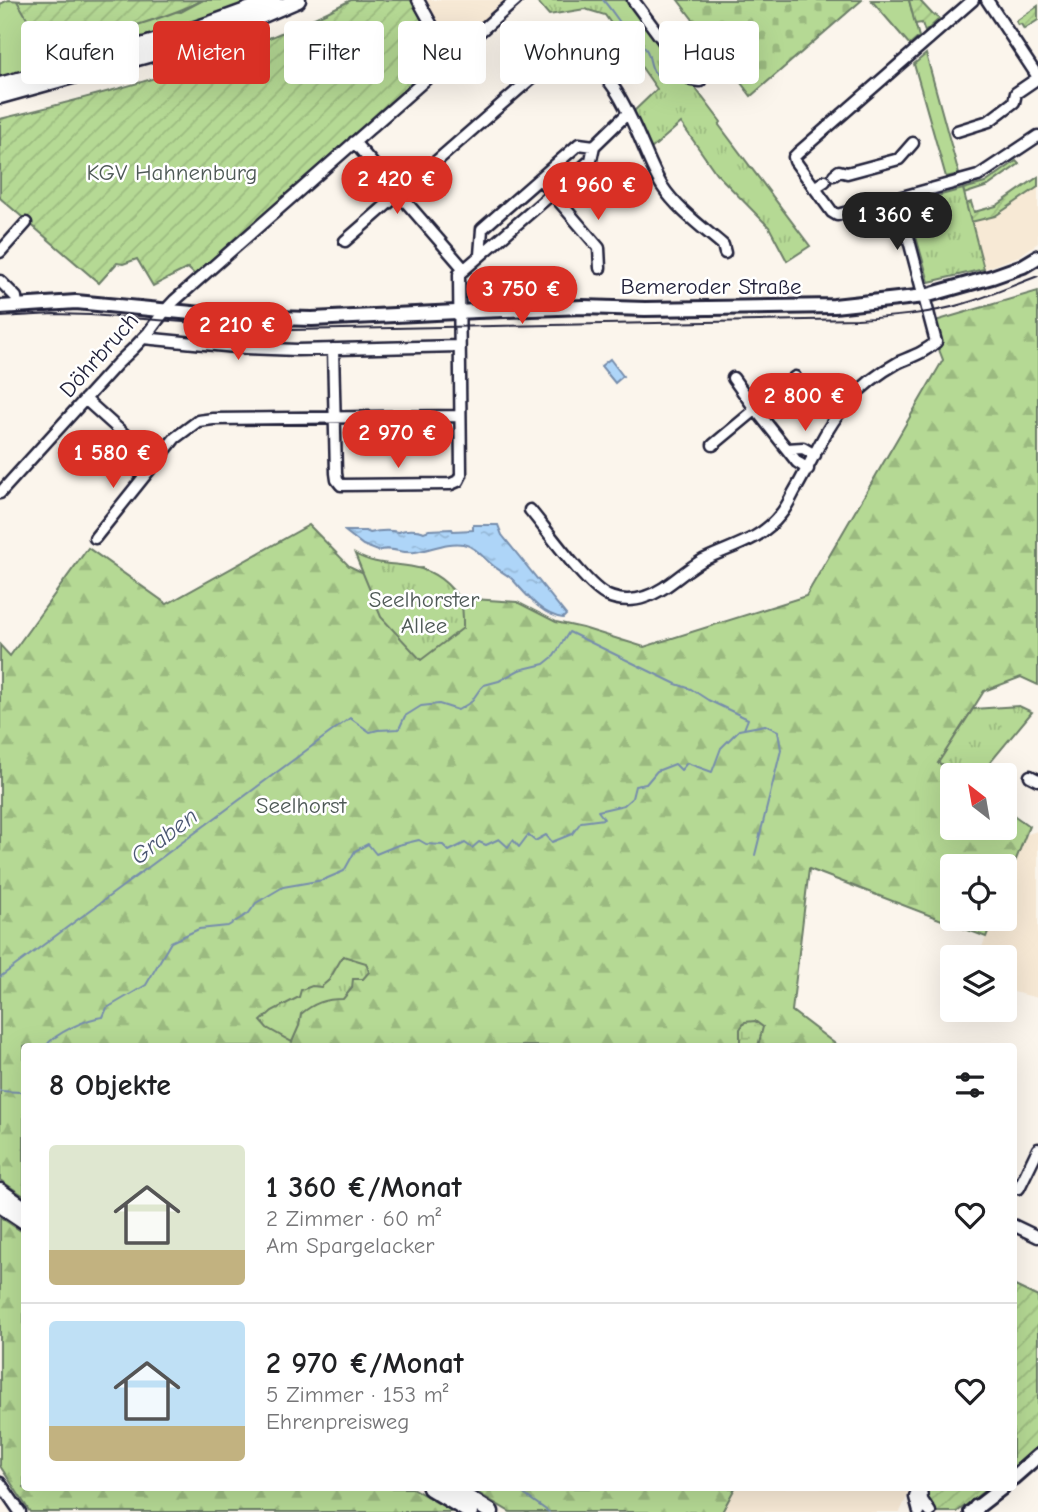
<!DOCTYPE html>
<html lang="de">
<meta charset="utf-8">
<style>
:root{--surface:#fff;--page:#f6f6f6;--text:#202124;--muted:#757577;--line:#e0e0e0;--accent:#d93025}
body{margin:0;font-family:"Comic Neue",sans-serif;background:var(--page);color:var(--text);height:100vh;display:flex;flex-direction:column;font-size:26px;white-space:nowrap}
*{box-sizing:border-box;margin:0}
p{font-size:23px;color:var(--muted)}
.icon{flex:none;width:38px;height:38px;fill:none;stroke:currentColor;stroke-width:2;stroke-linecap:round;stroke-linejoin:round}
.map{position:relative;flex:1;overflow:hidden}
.side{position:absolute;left:21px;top:1043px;width:996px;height:448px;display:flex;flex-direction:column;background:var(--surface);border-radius:7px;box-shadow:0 7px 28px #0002}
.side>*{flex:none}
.top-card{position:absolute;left:21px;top:21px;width:998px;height:63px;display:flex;gap:14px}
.needle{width:46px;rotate:329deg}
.tools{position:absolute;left:940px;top:763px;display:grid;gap:14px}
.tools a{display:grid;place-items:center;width:77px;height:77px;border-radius:7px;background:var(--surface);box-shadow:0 7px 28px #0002;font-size:35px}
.price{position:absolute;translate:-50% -60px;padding:0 16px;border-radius:24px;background:var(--accent);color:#fff;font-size:23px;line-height:46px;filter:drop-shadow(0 2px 4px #0008)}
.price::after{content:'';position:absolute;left:50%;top:42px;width:21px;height:16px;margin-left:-10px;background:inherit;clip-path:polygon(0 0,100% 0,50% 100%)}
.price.current{background:#222;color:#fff}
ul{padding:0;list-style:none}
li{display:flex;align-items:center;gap:21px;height:175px;padding:0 28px}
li+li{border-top:2px solid var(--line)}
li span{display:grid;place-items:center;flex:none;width:196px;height:140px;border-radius:7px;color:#555}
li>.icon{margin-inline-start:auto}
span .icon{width:84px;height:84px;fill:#fffc;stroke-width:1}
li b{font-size:30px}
h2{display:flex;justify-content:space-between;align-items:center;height:84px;padding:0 28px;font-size:30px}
.pill{padding:0 24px;border-radius:7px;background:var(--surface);box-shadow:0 7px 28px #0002;font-size:24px;line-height:63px}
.pill.current{background:var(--accent);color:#fff}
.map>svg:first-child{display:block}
.built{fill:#f7e9d5}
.grass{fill:#b5d994;stroke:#6c7e68;stroke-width:2}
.forest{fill:url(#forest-firs);stroke:#6c7e68;stroke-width:2}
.wetland{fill:url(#wetland-marsh);stroke:#6c7e68;stroke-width:2}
.cemetery{fill:url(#cemetery-stones);stroke:#6c7e68;stroke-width:2}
.park{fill:url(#park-tufts);stroke:#6c7e68;stroke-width:2}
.garden{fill:url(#garden-furrows);stroke:#6c7e68;stroke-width:2}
.water{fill:url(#water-ripples);stroke:#768dac;stroke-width:2}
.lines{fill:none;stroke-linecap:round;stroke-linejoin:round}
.stream{stroke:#768dac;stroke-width:2}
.minor-casing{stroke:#22223b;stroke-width:15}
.major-casing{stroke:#22223b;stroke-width:18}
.highway-casing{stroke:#22223b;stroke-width:19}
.minor{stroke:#fff;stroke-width:10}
.major{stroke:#fff;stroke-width:12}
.highway{stroke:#fff;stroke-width:14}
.tram{stroke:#22223b;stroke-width:2}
.labels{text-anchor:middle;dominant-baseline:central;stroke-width:5;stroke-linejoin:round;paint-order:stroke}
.park-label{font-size:23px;fill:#4e5956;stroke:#fff}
.street-label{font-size:23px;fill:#22223b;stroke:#fff}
.water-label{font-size:24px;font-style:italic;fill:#4c5874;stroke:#fff}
</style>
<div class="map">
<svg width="1038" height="1512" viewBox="0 0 1038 1512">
<defs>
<pattern id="forest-firs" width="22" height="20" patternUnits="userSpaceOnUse" patternTransform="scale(1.75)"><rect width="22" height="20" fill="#b5d994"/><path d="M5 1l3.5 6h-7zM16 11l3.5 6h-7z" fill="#9bba80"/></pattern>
<pattern id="wetland-marsh" width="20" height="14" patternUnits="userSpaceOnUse" patternTransform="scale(1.75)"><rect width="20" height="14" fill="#b5d994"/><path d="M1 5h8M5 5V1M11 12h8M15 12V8" fill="none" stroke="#9bba80"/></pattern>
<pattern id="cemetery-stones" width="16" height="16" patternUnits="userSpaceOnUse" patternTransform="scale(1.75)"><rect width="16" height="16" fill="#b5d994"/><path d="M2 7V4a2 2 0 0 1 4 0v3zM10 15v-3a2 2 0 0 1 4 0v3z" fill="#9bba80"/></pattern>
<pattern id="park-tufts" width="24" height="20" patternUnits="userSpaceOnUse" patternTransform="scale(1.75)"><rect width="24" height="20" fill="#b5d994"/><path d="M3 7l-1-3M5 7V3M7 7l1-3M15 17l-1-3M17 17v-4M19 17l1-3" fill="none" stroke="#9bba80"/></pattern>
<pattern id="garden-furrows" width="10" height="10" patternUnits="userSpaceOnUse" patternTransform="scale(1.75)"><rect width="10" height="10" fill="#b5d994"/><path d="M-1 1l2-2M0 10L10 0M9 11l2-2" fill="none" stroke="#9bba80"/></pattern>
<pattern id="water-ripples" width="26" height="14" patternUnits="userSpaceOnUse" patternTransform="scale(1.75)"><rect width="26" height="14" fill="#aed5f8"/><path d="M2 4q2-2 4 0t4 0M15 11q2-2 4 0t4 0" fill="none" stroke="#95b7d6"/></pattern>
</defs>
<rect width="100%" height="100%" fill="#fbf5ec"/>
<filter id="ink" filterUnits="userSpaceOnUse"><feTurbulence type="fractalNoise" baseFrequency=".0143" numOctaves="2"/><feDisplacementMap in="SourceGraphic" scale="14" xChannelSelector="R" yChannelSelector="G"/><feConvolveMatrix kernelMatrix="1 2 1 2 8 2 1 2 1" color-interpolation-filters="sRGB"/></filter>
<g filter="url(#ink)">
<!-- built -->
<path class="built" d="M423,0H508L451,50Z
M1038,187V243L1019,256L984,269L972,222L995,216Z
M1037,831H1038V998L1014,992L1005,983L1004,957H978L993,919H1004L1005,889L1025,835Z
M735,1488H911L900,1512H722Z"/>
<!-- grass -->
<path class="grass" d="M8,0L181,12L203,0H258L146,40L0,79V4Z
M871,0H909L919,37L910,45Z
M926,54L959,174L946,177L914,64Z
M1016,161L1019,164L988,186L964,194L963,189L985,183Z"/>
<!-- forest -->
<path class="forest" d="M1038,291V685L1021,677L984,691L939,763L956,775H952V828H1004L1005,809L1029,826L1005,888L1004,866H952V919H993L986,937L809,869L792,1011L838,1046H24V1196L0,1180V645L10,656L88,548L167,604L309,525L349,566L368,575L422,568L440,580L459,598L517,602L556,622L583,628L644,647L806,596L943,360L936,342L932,322Z
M0,1217L24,1233V1488H412L453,1512H30L0,1466Z
M470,1488H735L722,1512H510Z"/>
<!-- wetland -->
<path class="wetland" d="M755,1021L763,1027L758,1046H740V1029L745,1022Z"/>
<!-- cemetery -->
<path class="cemetery" d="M678,0H862L751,96Z"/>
<!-- park -->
<path class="park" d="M536,0H637L687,77L721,122L719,125L810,246L787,261L769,227L716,173L681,123L650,150L632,113L657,89L605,15L585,9L549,15Z
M963,189L984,269L929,282L908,209L911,203Z
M355,554C386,572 417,556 447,584C464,601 463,605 463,628L421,660L381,617Z
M1019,706L1032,712L989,764L971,773L938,763L973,709Z
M343,956L366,963L369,972L363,979H353L352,988L343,999C325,999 314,1003 301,1014L299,1026L292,1042L267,1028L261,1021L272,1011L299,997L301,990L312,986L321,987L329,980Z"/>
<!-- garden -->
<path class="garden" d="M203,0C180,12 156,19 131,27C102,36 74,44 44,47L17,1Z
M351,0H411L442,55L441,60L195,275L188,268L153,286L137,259L123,264L117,263L99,283L0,198V119C121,90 241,58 351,0Z
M909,0H922L921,2L934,16L936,15L939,19L925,32L922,23L915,24Z
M1038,6V20L1024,29L1021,24L1018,25L1016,21Z
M1038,177V187L995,216L971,222L966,204L971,202L974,212L996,206Z
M1013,1285L1038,1297V1446L1013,1468Z
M926,1488H988L957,1512H936L926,1497Z"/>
<!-- water -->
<path class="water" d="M610,359L623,376L615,383L601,366Z
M473,525H498L502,535L566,615L563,618C541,615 526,594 512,579C505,573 496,569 490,563C482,556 474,546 463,544C448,541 430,550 415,552C401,554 389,546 378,551L363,545L345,531H366L370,533C380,530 389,530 399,532C405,529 418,529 424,532L429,530L452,529L453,531L473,530Z"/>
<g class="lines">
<!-- stream -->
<path class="stream" d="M603,0C612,10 618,21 627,31C633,38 642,42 647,51C652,62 649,72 662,78
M0,977L350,718L370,732L378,730L399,729L405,716L421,706L439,704L458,710L471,702L480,689L484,685L499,681L519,670L544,664L554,656L569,632L676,684L691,689L708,700L748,719L744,729
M46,1046C54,1034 88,1018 103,1017L107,1008L146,985L171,942L199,929L228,926L249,913L256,903L283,887L323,880L344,871L355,851L368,844L376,854L398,845L419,840L426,844L443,845L449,851L465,843L472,848L479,842L486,845L499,839L508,847L513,840L519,847L528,835L535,841L546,835L552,842L572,834L581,822L604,819L598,811L624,805L632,798L635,786L646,784L657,771L675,764L681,770L687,763L712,772L721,748L739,730L765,725L778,731L781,750L755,855
M0,1091L21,1092L24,1094
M515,1488L549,1512"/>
<!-- minor casing -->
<g class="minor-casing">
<path id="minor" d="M418,0L445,49L451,57
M633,0L692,80L700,81
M973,0L798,153L794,157L795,161L832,212L837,215L978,176L1038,136
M987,0L1038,77
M957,131L989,121L1014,102L1016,93L1038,78
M354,142L464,269
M834,175L839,171L847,173L899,159L913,143
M540,179L599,248L600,268
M814,188L825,181
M345,241L543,68C548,65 552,61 557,59C562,57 568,58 573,58C621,64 640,150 662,186C677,209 702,227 723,245L725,253
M0,252L26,223
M480,255L482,229L579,144L594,146
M0,281L16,297L17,306
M143,338L246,348L297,350L459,346
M333,349L336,473L337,480L341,485L451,484L458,481L461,475L459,274L591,160L594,146L628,113
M733,378L756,410L797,462L808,469
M85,399L155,462
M713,445L795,377
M787,449L803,448L815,455
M0,493L117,364C128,354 139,343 149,332C157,321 164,311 174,301L516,0
M530,510C547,530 587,587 608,596C619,601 634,601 645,597C667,590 683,571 703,560C731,546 760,541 780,515C786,508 790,500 794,492C812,462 825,427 849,401C863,385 881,372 899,362C913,356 925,352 936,342L898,199
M95,538L175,438L198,421L213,419L460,416
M1030,776L1038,780
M1013,1188H1019L1038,1149
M1013,1225L1038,1237
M0,1483L20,1512
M918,1488L915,1497L919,1512
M921,1488L922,1500L930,1512"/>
</g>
<!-- major casing -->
<g class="major-casing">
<path id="major" d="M0,307L76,302L234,317L312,319L477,311L583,307L645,309L834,306L925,296L992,277L1023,266L1038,257
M1013,1478L1038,1456
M971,1512L1002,1488"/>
</g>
<!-- highway casing -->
<g class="highway-casing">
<path id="highway" d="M0,85C92,60 184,37 273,0
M0,96L184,45L240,25L298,0
M0,1191L24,1208
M0,1205L24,1221
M430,1488L470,1512
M452,1488L491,1512
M974,1512L977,1507"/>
</g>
<!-- minor -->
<use href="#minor" class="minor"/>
<!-- major -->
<use href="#major" class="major"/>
<!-- highway -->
<use href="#highway" class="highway"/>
<!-- tram -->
<path class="tram" d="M0,317L54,314L90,315L292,330L857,319C894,317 930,314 966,303C990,296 1014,285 1038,276"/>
</g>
</g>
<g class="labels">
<!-- park labels -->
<g class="park-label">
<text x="172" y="172">KGV Hahnenburg</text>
<text x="424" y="599">Seelhorster<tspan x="424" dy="26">Allee</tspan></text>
<text x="301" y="805">Seelhorst</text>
</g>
<!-- street labels -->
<g class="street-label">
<text x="711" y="286">Bemeroder Straße</text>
<text transform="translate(99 355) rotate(-48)">Döhrbruch</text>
</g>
<!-- water labels -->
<g class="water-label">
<text transform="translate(164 836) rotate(-37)">Graben</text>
</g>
</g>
</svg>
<div class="tools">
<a><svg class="needle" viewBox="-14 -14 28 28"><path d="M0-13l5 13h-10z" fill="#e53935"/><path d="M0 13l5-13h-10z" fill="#757577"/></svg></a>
<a><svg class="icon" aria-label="locate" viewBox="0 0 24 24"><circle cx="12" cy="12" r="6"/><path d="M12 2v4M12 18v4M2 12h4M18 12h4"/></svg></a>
<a><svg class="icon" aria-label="layers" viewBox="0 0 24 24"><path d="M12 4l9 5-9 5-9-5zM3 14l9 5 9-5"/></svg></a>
</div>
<b class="price" style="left:397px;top:216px">2 420 €</b>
<b class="price" style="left:598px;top:222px">1 960 €</b>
<b class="price current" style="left:897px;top:252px">1 360 €</b>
<b class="price" style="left:522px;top:326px">3 750 €</b>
<b class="price" style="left:238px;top:362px">2 210 €</b>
<b class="price" style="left:805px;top:433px">2 800 €</b>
<b class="price" style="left:398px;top:470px">2 970 €</b>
<b class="price" style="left:113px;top:490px">1 580 €</b>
<div class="top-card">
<a class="pill">Kaufen</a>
<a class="pill current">Mieten</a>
<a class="pill">Filter</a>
<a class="pill">Neu</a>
<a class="pill">Wohnung</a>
<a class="pill">Haus</a>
</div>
<section class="side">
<h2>8 Objekte<svg class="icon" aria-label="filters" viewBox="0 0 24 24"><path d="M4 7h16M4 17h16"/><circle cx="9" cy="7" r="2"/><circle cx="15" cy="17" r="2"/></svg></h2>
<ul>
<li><span style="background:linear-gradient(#dfe7d0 75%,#c2b280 0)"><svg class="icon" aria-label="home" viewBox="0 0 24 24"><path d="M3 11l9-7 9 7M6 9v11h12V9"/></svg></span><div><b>1 360 €/Monat</b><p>2 Zimmer · 60 m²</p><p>Am Spargelacker</p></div><svg class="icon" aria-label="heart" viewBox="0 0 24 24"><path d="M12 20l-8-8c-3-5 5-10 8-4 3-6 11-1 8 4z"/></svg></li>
<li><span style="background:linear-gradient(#bfe0f5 75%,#c2b280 0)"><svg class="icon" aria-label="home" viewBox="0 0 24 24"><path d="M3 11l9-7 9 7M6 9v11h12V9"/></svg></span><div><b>2 970 €/Monat</b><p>5 Zimmer · 153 m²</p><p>Ehrenpreisweg</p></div><svg class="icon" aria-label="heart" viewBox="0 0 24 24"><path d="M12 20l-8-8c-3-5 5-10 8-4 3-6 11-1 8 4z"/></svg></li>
</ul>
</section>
</div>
